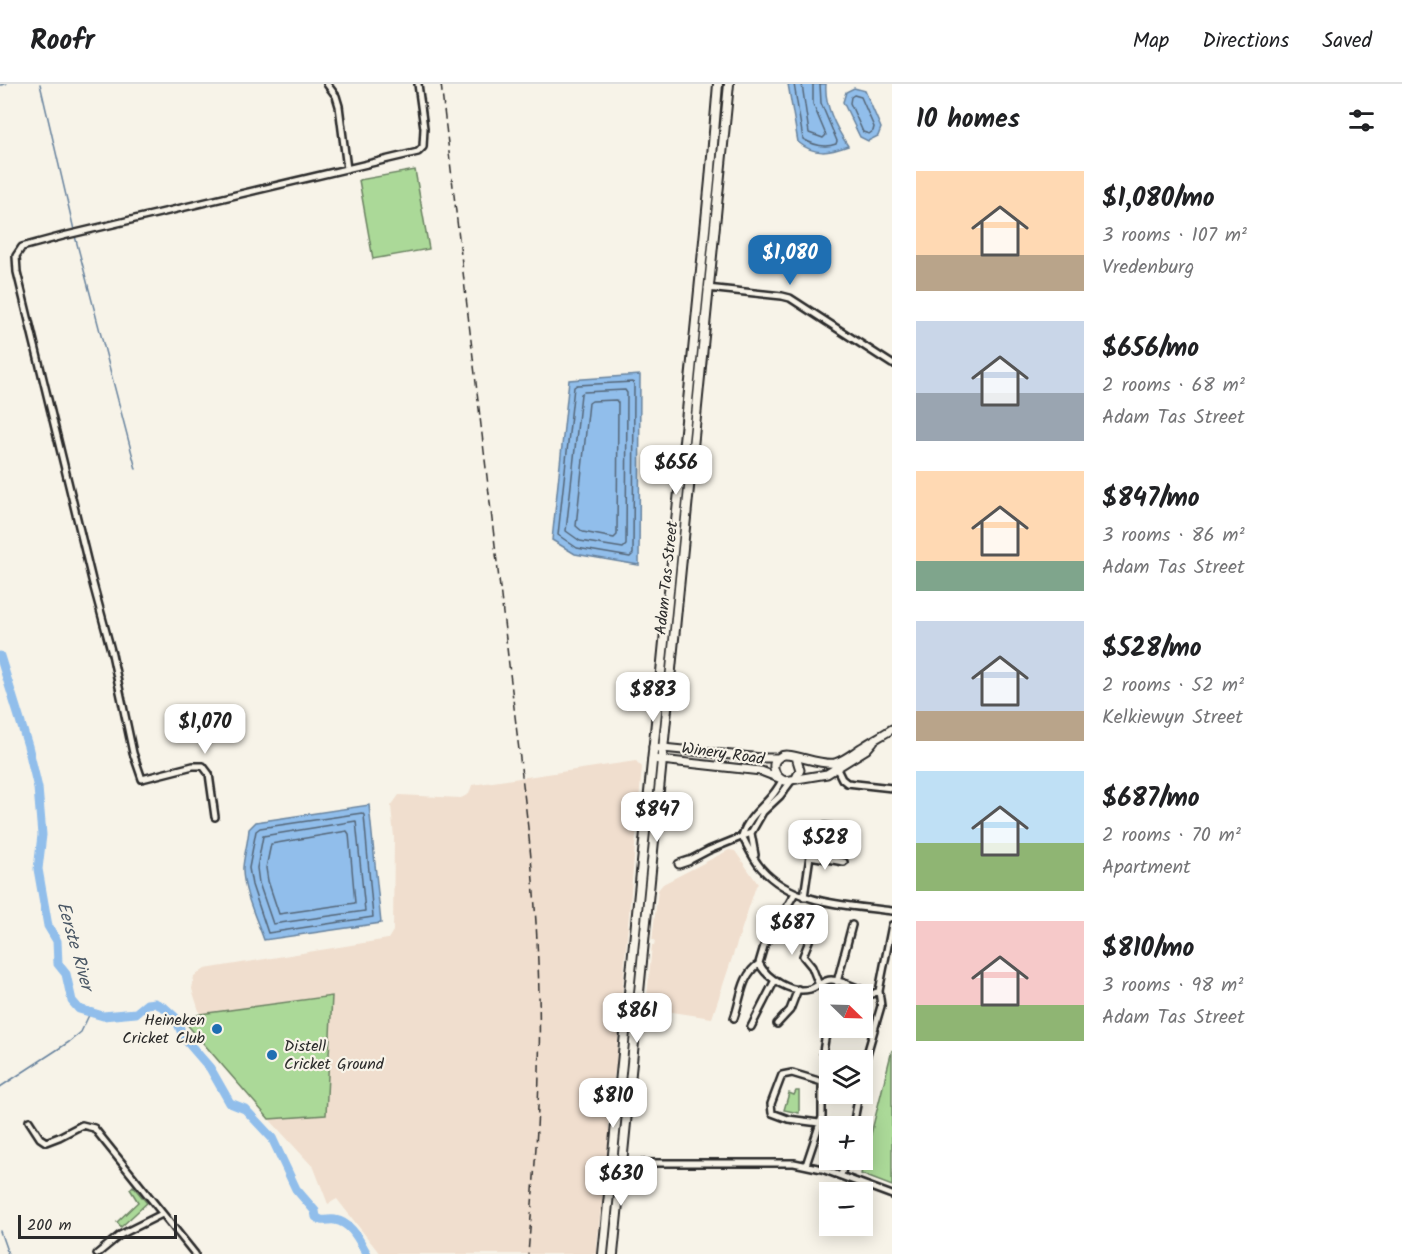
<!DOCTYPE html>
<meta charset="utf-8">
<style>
:root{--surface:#fff;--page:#f2f2f2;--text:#202124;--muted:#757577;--line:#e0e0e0;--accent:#1f6fb2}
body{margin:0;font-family:Kalam,sans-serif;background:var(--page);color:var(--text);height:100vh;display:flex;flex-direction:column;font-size:22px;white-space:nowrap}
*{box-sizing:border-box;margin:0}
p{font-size:20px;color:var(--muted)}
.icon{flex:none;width:33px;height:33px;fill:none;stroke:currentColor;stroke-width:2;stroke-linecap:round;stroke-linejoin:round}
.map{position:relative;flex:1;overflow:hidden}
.panel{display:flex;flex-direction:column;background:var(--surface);width:510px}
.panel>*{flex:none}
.needle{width:39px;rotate:113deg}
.tools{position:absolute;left:819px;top:900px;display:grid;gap:12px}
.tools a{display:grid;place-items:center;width:54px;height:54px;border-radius:0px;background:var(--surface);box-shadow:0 3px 15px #0003;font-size:30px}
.scale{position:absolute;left:18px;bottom:15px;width:159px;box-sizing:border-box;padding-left:6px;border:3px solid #2b2b2b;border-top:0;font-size:16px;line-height:21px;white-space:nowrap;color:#2b2b2b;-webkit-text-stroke:4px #f7f3e8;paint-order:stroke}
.price{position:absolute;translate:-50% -51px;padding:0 14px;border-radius:12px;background:#fff;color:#222;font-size:20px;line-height:39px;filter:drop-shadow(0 2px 3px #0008)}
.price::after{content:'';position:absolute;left:50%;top:36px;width:18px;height:14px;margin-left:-9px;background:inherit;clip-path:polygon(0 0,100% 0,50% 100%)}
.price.active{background:var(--accent);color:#fff}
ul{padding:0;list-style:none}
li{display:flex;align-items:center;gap:18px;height:150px;padding:0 24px}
li span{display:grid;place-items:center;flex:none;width:168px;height:120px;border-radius:0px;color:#555}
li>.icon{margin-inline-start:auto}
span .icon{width:72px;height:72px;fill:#fffc;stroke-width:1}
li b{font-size:26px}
h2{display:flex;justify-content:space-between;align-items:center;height:72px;padding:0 24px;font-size:26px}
header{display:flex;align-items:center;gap:36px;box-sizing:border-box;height:84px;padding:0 30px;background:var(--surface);border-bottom:2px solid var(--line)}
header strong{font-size:28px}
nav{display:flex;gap:33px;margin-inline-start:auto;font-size:21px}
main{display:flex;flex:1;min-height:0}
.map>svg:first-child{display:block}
.built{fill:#f0dece}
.green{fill:#abd998;stroke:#6b8262;stroke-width:1.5}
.water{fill:#91beeb;stroke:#68839e;stroke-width:1.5}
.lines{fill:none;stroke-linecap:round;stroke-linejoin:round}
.shore{stroke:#546678;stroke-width:1.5}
.stream{stroke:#68839e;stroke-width:1.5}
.river{stroke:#91beeb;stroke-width:9}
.minor-casing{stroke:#2b2b2b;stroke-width:10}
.tertiary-casing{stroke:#2b2b2b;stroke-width:11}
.secondary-casing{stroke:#2b2b2b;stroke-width:12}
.minor{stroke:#f7f3e8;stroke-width:5}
.tertiary{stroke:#f7f3e8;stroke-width:7}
.secondary{stroke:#f7f3e8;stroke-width:8}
.rail{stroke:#2b2b2b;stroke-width:1.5;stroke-dasharray:9 4.5;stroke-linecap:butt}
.poi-dot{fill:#1f6fb2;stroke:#f7f3e8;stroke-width:2}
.labels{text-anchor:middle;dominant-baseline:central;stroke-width:4.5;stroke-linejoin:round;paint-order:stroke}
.street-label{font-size:16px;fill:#2b2b2b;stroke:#f7f3e8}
.poi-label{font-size:16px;fill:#2b2b2b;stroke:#f7f3e8;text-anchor:end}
.water-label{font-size:18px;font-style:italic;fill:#4a5765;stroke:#f7f3e8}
</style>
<header>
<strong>Roofr</strong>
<nav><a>Map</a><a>Directions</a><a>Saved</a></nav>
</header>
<main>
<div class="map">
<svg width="892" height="1170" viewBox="0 0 892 1170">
<rect width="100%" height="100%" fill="#f7f3e8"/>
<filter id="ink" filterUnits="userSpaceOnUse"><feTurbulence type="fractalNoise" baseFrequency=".0167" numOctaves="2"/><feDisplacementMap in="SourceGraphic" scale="12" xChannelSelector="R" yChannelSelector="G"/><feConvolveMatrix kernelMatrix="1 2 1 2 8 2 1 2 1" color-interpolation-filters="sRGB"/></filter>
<g filter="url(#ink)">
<!-- built -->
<path class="built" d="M636,677L642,683L616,979L609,1027V1051L596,1170H380L337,1115L328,1120L314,1084L269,1035L326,1031L332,912L200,930L192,905L194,892L205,885L388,855L393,847L394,753L391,722L399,711L461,714L469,710L472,701Z
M729,766L735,767L758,800L756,802L712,934L646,924L652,861H654L655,856H652L658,806L663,800Z"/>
<!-- green -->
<path class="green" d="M415,86L429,165L373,175L359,96Z
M332,912L326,1031L269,1035L184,937L200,930Z
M892,966V1102L861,1090Z
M796,1007H799V1029L784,1026L789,1009L794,1011Z
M133,1102L147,1119L121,1143L117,1138L138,1118L130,1105Z"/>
<!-- water -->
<path class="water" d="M788,0H826C824,22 836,44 848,62C829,69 815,72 798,58Z
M854,4L865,7L881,44L878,52L868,57L860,53L843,18L846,8Z
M640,291L639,481L575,470L552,456L569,296Z
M369,721L381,839L264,856C257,836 242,805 243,783C244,771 248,758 249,745L256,738Z"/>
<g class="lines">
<!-- shore -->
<path class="shore" d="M794,0L803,55C813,61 825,64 836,60L837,57L821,19L820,0
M802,0L809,49L823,54L826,51L813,20V0
M854,11L861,13L874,43L873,47L869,50L863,48L850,19L851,13Z
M633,298L634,301L633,470L630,473L577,464L558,451L574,303L577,301Z
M625,306L627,309L626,461L623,464L580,457L566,447L581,310L584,308Z
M616,316L618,319L617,451L614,454L583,448L576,442L589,319L592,317Z
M362,729L364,731L373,833L268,849L252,801L249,784L256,747L260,744Z
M356,737L365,827L273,840L259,799L257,784L263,752Z
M347,747L349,750L355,819L279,830L268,797L266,784L271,760Z"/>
<!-- stream -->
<path class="stream" d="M40,0L74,146
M0,1L6,0
M75,152L136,385
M0,1003L69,958L81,948L90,929
M0,1147L8,1170"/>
<!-- river -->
<path class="river" d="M0,572L28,662L38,704L42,751L38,785L48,842L57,857L58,880L66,890L72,917L79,925L103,932L136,929L147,920L155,919L165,924L175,933L184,954L210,984L230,1019L245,1025L272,1054L296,1105L315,1127L316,1133L321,1136C326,1137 330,1135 335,1136C352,1139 359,1156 367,1170"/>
<!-- minor casing -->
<g class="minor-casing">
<path id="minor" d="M327,0L336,12L339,22L347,85
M707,204L782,212L790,214L892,280
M835,681L842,695L847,699L892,704
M782,696C773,718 749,728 742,752C748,763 753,775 761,784C793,821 847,821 892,827
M215,733L209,690L203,682H193L142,695L133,669L112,570L92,496L17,188L16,172L22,163L63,152L418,68L423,63L424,44L418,0
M751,749L763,728L780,712L792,696
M751,749L755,771
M810,772L844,778
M688,777L709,766L751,749
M795,809L764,862L759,879C767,895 792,910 810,905C818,903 824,895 832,896C845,897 860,906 872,910L879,907
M804,813L813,751L815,745L825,742L850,745
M812,839L809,857L803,872L812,883L819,901
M837,898L852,841
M842,910L846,900
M734,934C741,916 741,891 759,880
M777,940L790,926L798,905
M751,943L775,896
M823,968L825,955L830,943
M863,984L881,922L879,907L892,841
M29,1037L40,1054L46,1058L59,1053L82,1041L94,1044L195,1170
M853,1042L859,1010
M630,1079H794L822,1085L892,1111
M806,1081L822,1033V998L792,989L782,991L771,1020L772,1029L788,1035L819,1039
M841,1091L846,1076
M97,1170L120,1151L162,1130"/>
</g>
<!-- tertiary casing -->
<g class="tertiary-casing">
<path id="tertiary" d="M873,658L867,665L827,690L785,697C775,693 768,679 781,672C789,667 820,682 835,679C846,676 855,667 864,662C873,656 883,651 892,645
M653,663L762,674H778
M796,673L800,686L796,694
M652,675L761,687L779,694
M679,780L688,777"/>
</g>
<!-- secondary casing -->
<g class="secondary-casing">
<path id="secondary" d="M603,1170L710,96L718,0
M613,1170L729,0"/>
</g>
<!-- minor -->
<use href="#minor" class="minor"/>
<!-- tertiary -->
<use href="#tertiary" class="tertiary"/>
<!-- secondary -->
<use href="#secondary" class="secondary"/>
<!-- rail -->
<path class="rail" d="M441,0L526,726C536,813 541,900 539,987C538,1048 533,1109 528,1170"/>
</g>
</g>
<!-- markers -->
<g class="poi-dot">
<circle cx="217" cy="945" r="6"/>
<circle cx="272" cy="971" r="6"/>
</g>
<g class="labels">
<!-- street labels -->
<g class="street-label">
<text transform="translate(667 494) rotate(-84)">Adam Tas Street</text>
<text transform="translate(723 670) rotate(8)">Winery Road</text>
</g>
<!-- poi labels -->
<g class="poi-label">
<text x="205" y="936">Heineken<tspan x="205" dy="18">Cricket Club</tspan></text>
<text x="284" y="962" text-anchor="start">Distell<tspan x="284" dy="18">Cricket Ground</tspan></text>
</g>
<!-- water labels -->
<g class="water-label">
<text transform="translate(74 862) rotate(74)">Eerste River</text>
</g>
</g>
</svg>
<div class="tools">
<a><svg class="needle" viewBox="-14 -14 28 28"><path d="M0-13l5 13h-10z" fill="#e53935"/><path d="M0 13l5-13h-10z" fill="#757577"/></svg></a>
<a><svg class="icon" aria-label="layers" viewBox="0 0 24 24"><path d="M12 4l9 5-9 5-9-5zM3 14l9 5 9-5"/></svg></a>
<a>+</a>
<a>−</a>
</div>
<div class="scale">200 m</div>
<b class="price active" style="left:790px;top:202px">$1,080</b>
<b class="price" style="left:676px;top:412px">$656</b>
<b class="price" style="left:653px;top:639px">$883</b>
<b class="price" style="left:205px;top:671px">$1,070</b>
<b class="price" style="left:657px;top:759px">$847</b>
<b class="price" style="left:825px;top:787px">$528</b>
<b class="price" style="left:792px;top:872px">$687</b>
<b class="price" style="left:637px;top:960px">$861</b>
<b class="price" style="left:613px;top:1045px">$810</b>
<b class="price" style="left:621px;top:1123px">$630</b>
</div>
<section class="panel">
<h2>10 homes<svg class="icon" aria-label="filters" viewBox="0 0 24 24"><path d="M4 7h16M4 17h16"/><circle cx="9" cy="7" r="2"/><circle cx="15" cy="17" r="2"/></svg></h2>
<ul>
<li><span style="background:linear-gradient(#ffd9b3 70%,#b9a48a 0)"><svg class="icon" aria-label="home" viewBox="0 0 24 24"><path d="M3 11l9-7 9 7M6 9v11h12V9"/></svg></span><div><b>$1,080/mo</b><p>3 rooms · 107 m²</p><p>Vredenburg</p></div></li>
<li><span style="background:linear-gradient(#c9d6e8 60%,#9aa5b1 0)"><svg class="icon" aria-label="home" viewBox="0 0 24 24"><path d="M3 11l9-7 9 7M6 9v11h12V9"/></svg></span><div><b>$656/mo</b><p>2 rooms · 68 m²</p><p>Adam Tas Street</p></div></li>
<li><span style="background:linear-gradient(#ffd9b3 75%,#7fa58c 0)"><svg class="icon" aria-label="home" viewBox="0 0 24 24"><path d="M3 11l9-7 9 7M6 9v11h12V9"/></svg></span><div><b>$847/mo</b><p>3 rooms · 86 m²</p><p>Adam Tas Street</p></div></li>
<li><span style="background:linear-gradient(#c9d6e8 75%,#b9a48a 0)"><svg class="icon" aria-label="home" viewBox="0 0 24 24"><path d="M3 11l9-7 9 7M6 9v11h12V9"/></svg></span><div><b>$528/mo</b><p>2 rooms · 52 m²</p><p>Kelkiewyn Street</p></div></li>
<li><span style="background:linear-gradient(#bfe0f5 60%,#8fb573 0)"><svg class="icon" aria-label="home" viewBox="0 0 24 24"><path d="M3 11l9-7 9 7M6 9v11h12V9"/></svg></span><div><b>$687/mo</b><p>2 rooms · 70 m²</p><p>Apartment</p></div></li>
<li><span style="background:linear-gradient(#f6c9c9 70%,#8fb573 0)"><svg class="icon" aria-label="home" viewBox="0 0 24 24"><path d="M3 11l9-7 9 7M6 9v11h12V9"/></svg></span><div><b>$810/mo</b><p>3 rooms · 98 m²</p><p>Adam Tas Street</p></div></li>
</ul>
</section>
</main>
